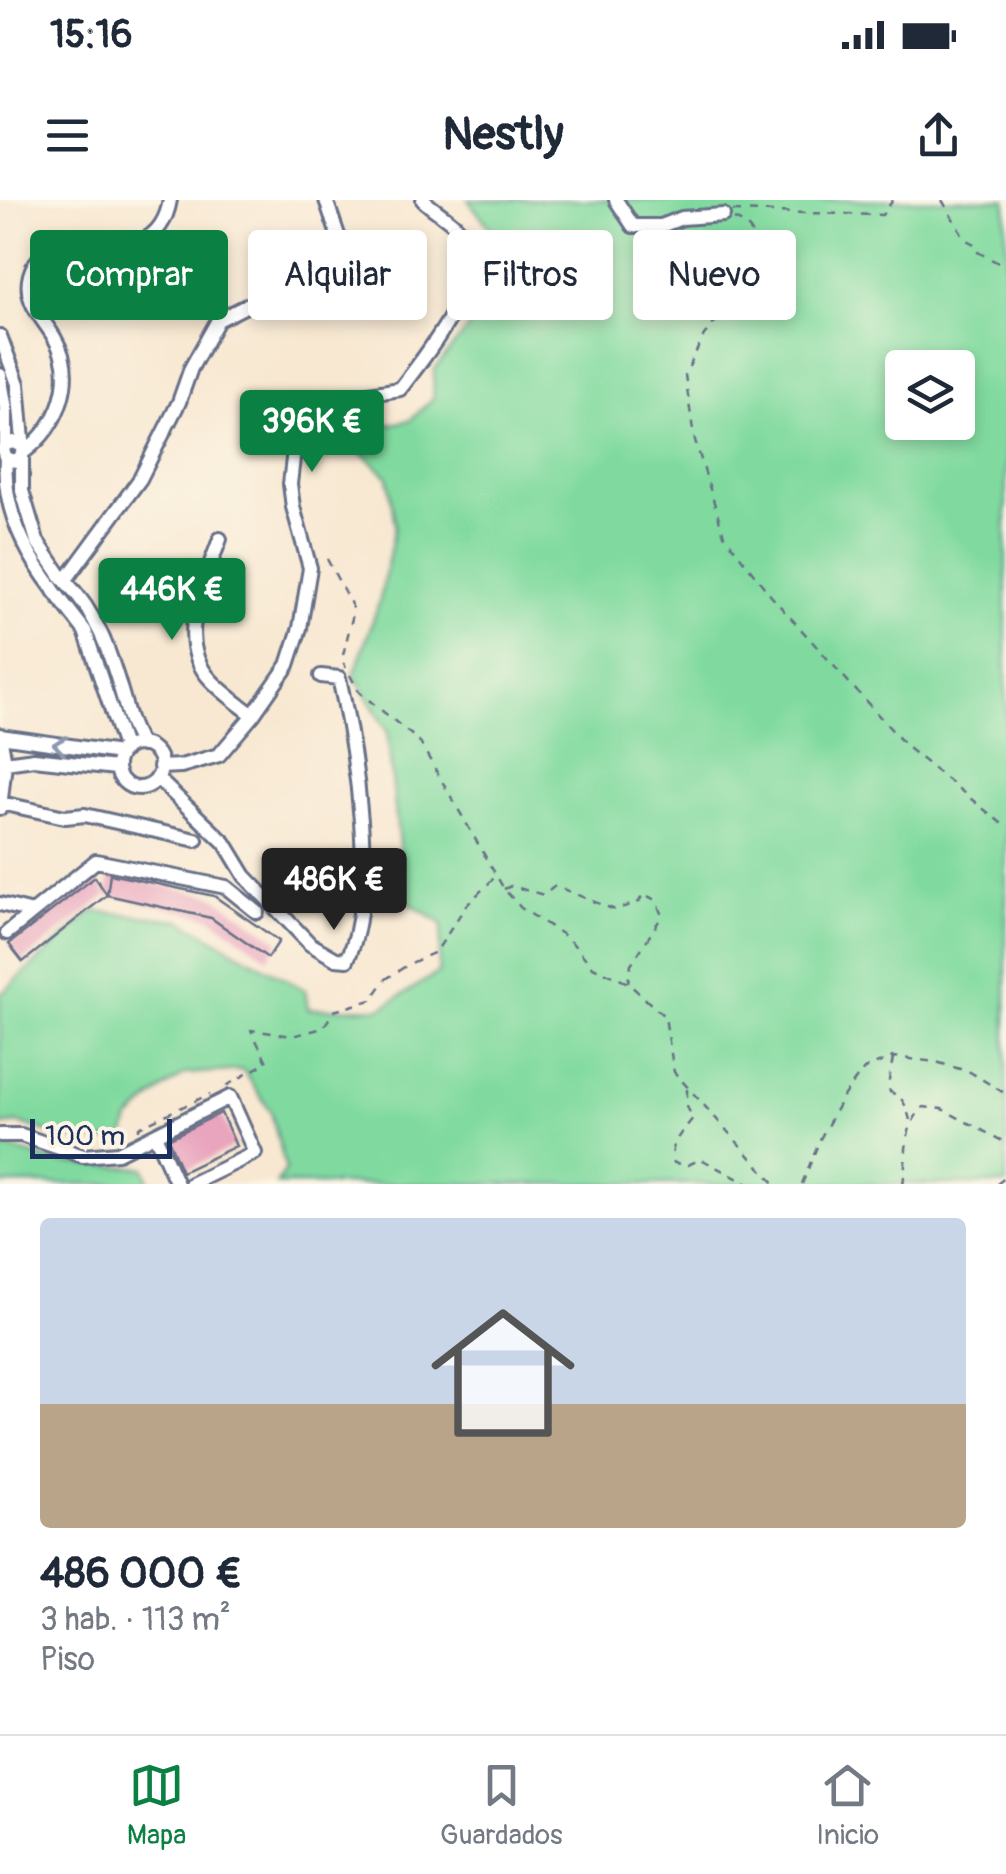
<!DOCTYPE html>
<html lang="es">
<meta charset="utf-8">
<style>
:root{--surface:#fff;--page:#f2f2f3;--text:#1f2937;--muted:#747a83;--line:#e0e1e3;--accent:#0b8043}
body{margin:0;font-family:Pangolin,sans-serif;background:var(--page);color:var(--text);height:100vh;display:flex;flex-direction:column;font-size:38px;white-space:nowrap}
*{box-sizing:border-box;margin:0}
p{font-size:32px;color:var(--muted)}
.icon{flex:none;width:55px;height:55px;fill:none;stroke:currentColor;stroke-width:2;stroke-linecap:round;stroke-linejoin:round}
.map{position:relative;height:984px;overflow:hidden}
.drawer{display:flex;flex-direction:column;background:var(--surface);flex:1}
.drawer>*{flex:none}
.top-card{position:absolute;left:30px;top:30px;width:948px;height:90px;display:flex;gap:20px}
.buttons{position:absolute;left:885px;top:150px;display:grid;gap:20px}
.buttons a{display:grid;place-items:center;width:90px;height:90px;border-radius:10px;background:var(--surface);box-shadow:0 5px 15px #0003;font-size:50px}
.scale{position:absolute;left:30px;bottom:25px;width:142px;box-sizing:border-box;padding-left:10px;border:5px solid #1b2f5e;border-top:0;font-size:28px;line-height:35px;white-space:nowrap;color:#1b2f5e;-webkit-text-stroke:8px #fcf5e5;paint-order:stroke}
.price{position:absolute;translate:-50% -85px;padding:0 22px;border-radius:10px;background:var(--accent);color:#fff;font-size:32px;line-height:65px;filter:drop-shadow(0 2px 5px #0008)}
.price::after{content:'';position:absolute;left:50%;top:60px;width:30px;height:22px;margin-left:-15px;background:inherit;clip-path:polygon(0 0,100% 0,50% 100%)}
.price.on{background:#222;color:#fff}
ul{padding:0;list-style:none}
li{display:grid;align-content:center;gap:20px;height:530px;padding:0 40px}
li span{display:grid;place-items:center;height:310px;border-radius:10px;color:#555}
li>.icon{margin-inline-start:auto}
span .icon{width:180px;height:180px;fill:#fffc;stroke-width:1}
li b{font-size:42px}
.chip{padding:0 35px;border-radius:10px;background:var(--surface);box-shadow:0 5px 15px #0003;font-size:35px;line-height:90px}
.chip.on{background:var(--accent);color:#fff}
.status{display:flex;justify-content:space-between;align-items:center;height:70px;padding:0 50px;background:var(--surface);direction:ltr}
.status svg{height:28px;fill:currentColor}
header{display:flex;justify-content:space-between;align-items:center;height:130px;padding:0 40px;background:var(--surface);font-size:45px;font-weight:800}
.tabs{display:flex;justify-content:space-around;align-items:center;height:140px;border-top:2px solid var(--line);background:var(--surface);font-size:28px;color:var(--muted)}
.tabs a{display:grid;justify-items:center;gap:5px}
.tabs .on{color:var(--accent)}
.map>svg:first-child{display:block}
.green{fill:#80da9f;stroke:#4e847e;stroke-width:2.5;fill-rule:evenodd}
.building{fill:#e9a4be}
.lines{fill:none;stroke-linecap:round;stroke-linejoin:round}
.minor-casing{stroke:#687087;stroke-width:18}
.path{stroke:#687087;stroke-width:2.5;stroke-dasharray:8 8;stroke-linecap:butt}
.minor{stroke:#fff;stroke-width:12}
.oneway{stroke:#8d97ae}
</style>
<div class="status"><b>15:16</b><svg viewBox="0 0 49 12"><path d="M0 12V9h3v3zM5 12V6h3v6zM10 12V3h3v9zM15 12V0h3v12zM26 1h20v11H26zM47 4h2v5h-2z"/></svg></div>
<header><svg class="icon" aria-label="menu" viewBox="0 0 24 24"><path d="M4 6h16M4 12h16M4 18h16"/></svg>Nestly<svg class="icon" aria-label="share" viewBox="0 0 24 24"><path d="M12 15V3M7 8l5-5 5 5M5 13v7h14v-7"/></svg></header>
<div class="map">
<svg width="1006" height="984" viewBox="0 0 1006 984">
<rect width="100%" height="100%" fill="#fcf5e5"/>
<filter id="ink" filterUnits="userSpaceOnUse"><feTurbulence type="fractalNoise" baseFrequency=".01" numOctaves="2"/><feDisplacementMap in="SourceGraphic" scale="20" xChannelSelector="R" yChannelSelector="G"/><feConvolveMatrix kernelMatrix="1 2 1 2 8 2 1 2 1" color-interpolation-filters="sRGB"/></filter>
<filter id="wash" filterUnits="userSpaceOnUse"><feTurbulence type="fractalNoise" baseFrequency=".0048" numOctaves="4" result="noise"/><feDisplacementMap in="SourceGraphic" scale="40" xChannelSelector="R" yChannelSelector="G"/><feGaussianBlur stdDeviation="2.25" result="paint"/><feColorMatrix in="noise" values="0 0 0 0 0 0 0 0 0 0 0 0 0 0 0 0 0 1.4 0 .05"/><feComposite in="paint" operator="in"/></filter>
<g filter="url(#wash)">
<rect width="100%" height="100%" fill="#f8e8d2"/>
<!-- green -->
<path class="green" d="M468,0H1006V984H276L286,970L271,912L243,870L185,874L158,893L129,920L123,941L66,938L19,923L0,925V795L93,711L180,720L305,790L308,809L381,808L438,773L442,724L395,694L402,673L387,531L354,475L380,400L395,326L388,277L358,249L372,228L411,220L433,198L434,170L474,120L495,34ZM902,168H958V222H902Z
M0,946L64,963L144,968L150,984H0Z"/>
<g id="blocks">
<!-- building -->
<path class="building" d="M110,674L214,696L279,741L268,758L211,718L107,695Z
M95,677L107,695L23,762L9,744Z
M221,913L236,946L182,972L168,939Z"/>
</g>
</g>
<g filter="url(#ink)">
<use href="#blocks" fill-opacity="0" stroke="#687087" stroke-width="2.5"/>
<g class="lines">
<!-- minor casing -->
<g class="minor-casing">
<path id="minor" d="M616,0L633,26H661L682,18L723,15
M0,136L18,184L24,252L17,261L6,259L3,250L6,244L14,242L22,246
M0,175L6,209V244
M24,252C59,226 78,177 54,137C42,117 23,101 30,75C48,12 155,87 170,0
M22,258V291L37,341L63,379
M6,259C2,306 25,352 53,389
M220,339C205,381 173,441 211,480C223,493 239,504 253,515
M65,381L140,279L179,202L191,168L218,120L252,103L291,98L328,83L343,50L326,0
M66,382C97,413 110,453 122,494C127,511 131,530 142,545
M54,391L85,431L125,550
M0,535L5,563L0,608
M0,536L120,553
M117 566a22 22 0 1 1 44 0a22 22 0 1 1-44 0Z
M5,563L34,559L116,568
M160,567L181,566L219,555L253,515L288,465L300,428L310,368L293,307L290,284L294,250L310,218L339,199L400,189C422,161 487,79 468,43C458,22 439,15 423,0
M157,578L225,643L245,676L310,744L336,759L347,760C379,696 355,548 339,478L321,476
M1,603L65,617L85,615L196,640
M0,704L33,712
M7,733L96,661L226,687L257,712
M0,935H21L83,956L118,953L230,897L255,953L191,984
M155,935L177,984"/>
</g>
<!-- path -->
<path class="path" d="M942,0L965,39L974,44L976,51L1006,67
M733,11L882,15L893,0
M734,19L745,24L763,47L750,81L704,135L685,175L694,237L724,335L771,396L908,548L1006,627
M327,359L354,410L342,459L346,468
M350,475L359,492L419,541L504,689L521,708L568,738L593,767L628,783L665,817L674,872L775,984
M504,689L511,686L544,695L555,686L615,710L639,702L643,694L656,700L662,716L631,765L628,782
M893,858L888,886L890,892C904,897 906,906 910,920
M226,886L267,862L251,830L292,836L323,828L334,811L371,800L386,779L409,764L436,752L465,707L497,675
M687,889V907L693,918C682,933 668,943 674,963L688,965L701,959L748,984
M139,930V927L210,894
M802,984L820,939L844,895L864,869L893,857L936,862L970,872L1006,894
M903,984C908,954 901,931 923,907L942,909L1006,943
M997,984L1006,977"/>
<!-- minor -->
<use href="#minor" class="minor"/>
</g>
<!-- one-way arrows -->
<defs><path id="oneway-chevron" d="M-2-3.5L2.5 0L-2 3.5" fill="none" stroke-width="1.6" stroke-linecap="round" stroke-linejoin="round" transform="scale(2.5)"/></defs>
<use class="oneway" href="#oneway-chevron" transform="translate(60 545) rotate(-172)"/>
</g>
</svg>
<div class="buttons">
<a><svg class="icon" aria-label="layers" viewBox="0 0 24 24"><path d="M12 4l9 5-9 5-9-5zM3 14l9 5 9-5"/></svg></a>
</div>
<div class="scale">100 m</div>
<b class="price" style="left:312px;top:275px">396K €</b>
<b class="price" style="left:172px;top:443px">446K €</b>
<b class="price on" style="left:334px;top:733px">486K €</b>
<div class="top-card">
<a class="chip on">Comprar</a>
<a class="chip">Alquilar</a>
<a class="chip">Filtros</a>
<a class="chip">Nuevo</a>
</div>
</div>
<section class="drawer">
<ul>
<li><span style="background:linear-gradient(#c9d6e8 60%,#b9a48a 0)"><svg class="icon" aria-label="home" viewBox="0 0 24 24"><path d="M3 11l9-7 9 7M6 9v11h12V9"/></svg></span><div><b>486 000 €</b><p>3 hab. · 113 m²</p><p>Piso</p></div></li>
</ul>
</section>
<nav class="tabs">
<a class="on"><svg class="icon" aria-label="map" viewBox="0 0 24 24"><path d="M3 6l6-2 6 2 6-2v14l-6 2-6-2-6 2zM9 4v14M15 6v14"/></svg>Mapa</a>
<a><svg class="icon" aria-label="saved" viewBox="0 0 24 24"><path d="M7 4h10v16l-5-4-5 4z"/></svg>Guardados</a>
<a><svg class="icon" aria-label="home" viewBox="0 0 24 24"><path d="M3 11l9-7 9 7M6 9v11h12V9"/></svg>Inicio</a>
</nav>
